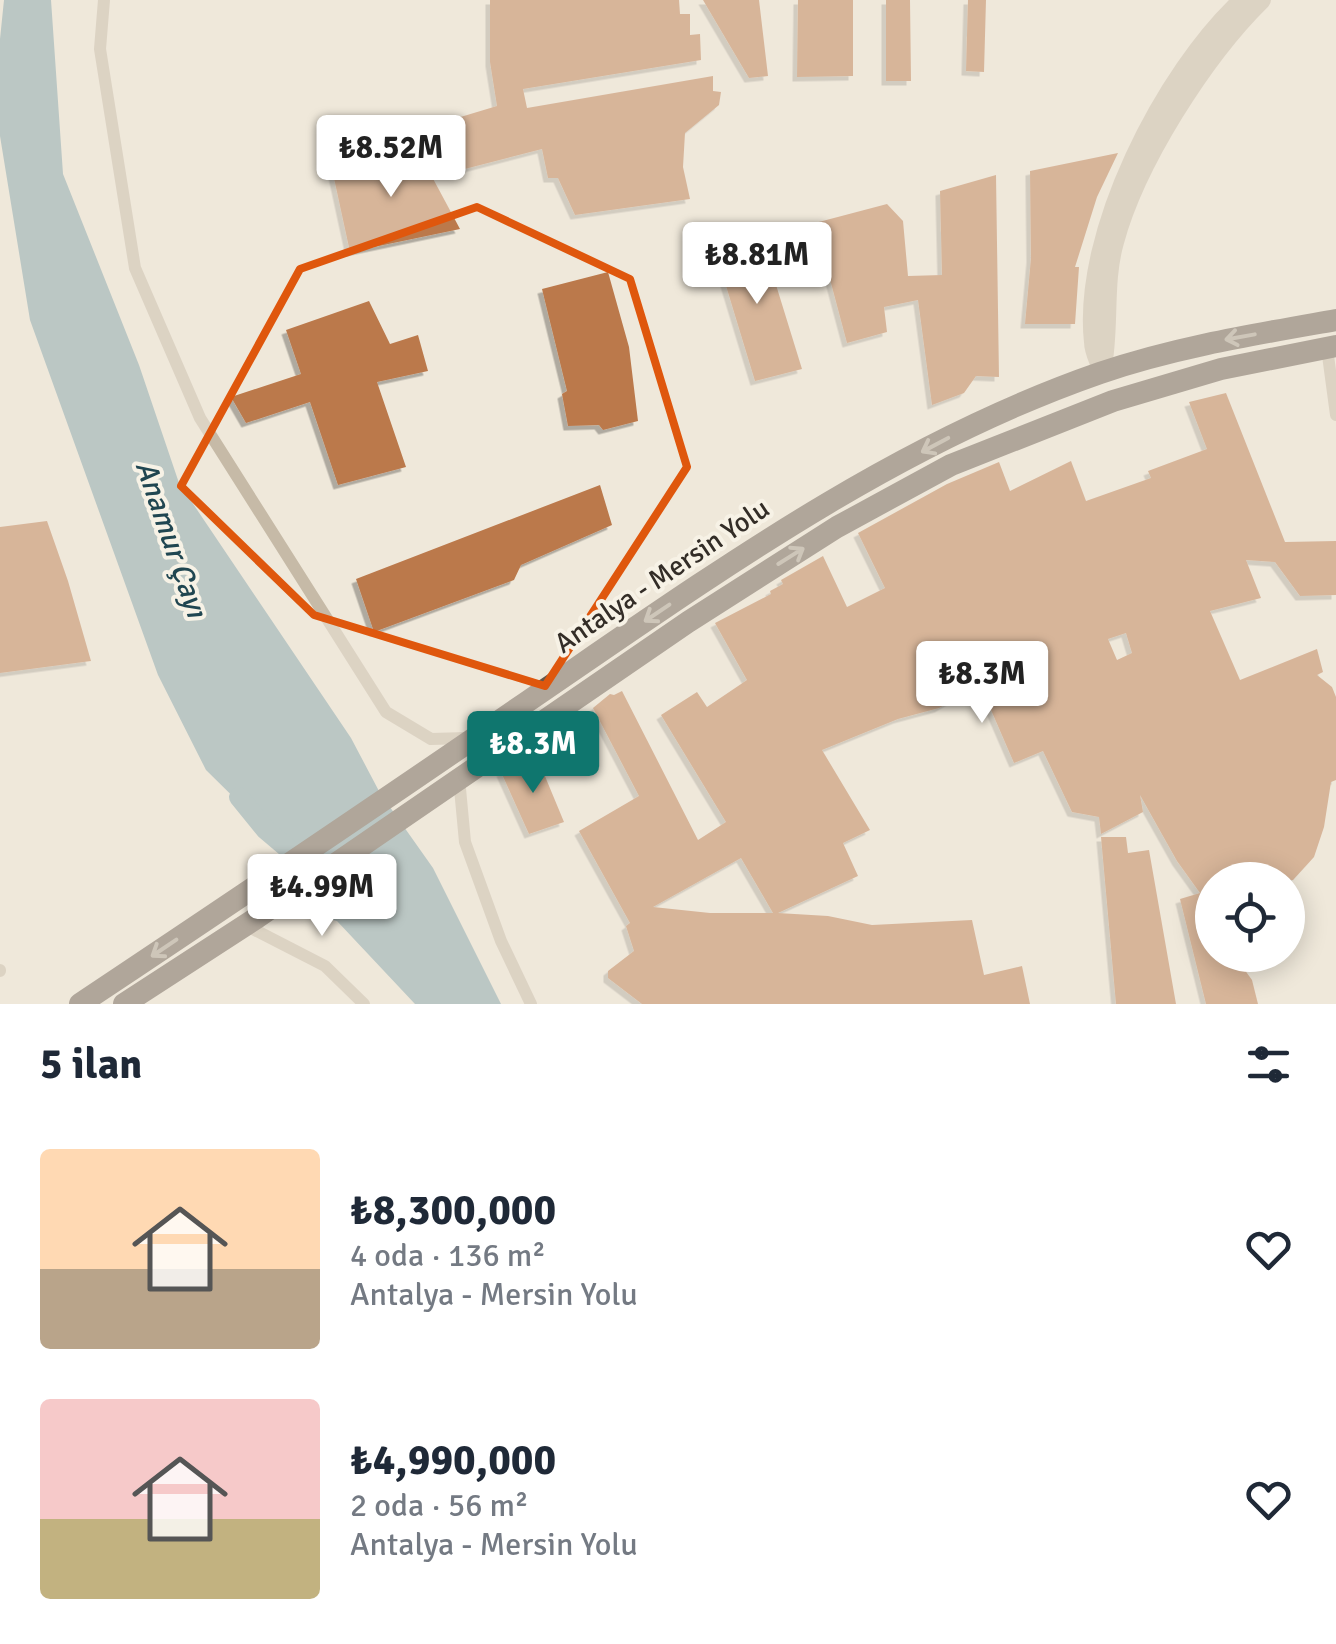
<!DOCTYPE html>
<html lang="tr">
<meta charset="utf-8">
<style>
:root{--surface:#fff;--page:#f2f2f3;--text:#1f2937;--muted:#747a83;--accent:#0f766e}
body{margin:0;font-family:Signika,sans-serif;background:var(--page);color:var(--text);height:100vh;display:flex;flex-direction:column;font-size:38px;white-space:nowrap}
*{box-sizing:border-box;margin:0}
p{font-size:32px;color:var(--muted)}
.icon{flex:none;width:55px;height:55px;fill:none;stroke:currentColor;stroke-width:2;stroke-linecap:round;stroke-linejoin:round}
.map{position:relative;height:1004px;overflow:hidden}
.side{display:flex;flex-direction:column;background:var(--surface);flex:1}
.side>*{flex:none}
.controls{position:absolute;left:1195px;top:862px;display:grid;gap:20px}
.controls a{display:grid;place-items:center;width:110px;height:110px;border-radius:50%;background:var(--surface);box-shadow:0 5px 25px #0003;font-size:50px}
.price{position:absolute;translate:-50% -85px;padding:0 22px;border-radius:10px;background:#fff;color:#222;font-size:32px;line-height:65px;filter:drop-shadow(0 2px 5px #0008)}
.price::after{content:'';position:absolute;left:50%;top:60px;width:30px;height:22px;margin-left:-15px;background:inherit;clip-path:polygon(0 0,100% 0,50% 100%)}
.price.selected{background:var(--accent);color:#fff}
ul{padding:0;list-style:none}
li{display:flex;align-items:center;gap:30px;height:250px;padding:0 40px}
li span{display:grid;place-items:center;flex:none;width:280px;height:200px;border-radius:10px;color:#555}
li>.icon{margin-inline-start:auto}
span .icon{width:120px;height:120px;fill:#fffc;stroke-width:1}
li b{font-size:42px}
h2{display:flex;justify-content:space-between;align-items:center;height:120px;padding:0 40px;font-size:42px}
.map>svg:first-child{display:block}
.water{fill:#7ca0a9}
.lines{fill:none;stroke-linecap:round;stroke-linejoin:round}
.river{stroke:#7ca0a9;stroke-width:20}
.building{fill:#bb794c;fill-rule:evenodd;filter:url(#shadow)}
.minor{stroke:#c6baa7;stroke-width:12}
.tertiary{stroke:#c6baa7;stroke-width:18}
.trunk{stroke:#64574c;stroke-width:22}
.oneway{stroke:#a69d91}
.marked{fill:none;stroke:#df570d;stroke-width:8;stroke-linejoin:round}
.labels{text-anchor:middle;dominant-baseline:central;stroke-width:8;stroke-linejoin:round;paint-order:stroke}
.street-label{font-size:28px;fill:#332d27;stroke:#f7f2e6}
.water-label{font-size:30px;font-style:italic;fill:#204651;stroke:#f7f2e6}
</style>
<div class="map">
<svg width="1336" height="1004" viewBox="0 0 1336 1004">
<defs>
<filter id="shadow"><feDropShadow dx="-4.5" dy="4.5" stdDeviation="0" flood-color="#0004"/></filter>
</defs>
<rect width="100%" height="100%" fill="#efe8da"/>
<!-- water -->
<path class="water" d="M4,0H51L63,174L139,365L179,483L351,738L380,793L433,868L501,1004H415L337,921L310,914L271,834L206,770L158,675L30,320L0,136V39Z"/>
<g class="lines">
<!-- river -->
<path class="river" d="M239,797L265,829L291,851"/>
</g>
<!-- building -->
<path class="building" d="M490,0H679L680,14H690V35L700,34L701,60L523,89L527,108L713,76V91L721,92L719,105L685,133L683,167L690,199L575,215L558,178H548L542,149L457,171L447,163L434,125L497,106L490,62Z
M703,0H759L768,76L749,78Z
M798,0H853V76L797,77Z
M886,0H910L911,81H886Z
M968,0H986L984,72L966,71Z
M415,145L460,229L350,252L332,169Z
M1118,153L1097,197L1075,267H1079L1075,324H1025L1031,258L1030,171Z
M996,175L999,377L976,376L964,393L932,405L918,300L884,307L887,332L847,343L815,223L887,204L903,221L908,276L942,275L940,191Z
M760,233L802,369L755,381L713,243Z
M608,272L629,347L638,421L603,430L599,425L568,426L562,394L567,391L542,289Z
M369,301L390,344L418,335L428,371L377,382L406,467L338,485L310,402L246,423L231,397L301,374L286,330Z
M1226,393L1285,542L1336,541V595L1300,596L1275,562L1246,560L1261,598L1210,611L1240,680L1317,649L1323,672L1317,675L1332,687L1336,697V780L1331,782L1324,827L1314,857L1293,880H1212V955H1234L1252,980L1258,1004H1206L1180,899L1200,893L1177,861L1140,795L1143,812L1101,834L1099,817L1072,812L1043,751L1014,763L982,689L974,693L972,689L939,708L898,719L822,750L870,830L843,843L858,876L778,913L828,916L872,925L972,920L984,975L1022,966L1030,1004H642L608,978V971L634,951L626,926L630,923L579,831L639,796L593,708L610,694L614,695L622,691L698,840L726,822L661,715L697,692L707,707L747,680L715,623L771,594L770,591L783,584L781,580L823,556L847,607L885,588L858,533L947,484L999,462L1010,491L1071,461L1086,501L1151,478L1148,471L1207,449L1189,402ZM1126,633L1132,653L1117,660L1108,639ZM741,858L773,913H710L653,907Z
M600,485L612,525L521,565L514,580L374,632L356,579Z
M47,521L68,581L91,661L0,673V527Z
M537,757L564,822L529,834L501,772Z
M1101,837H1126L1128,853L1149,850L1176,1004H1116Z"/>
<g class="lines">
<!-- minor -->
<path class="minor" d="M104,0L100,49L135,268L200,418L386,712L431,739L467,738
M1327,348L1336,415
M459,778L465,842L501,941L531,1004
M245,925L325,966L364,1004
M0,970V971"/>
<!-- tertiary -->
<path class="tertiary" d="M1102,372C1111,330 1103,284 1115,242C1136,164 1204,57 1262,0
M1102,372C1099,362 1093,352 1093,342C1081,234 1164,72 1242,0"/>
<!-- trunk -->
<path class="trunk" d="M80,1004C233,902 386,799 537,695C715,573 895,444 1100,373C1176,347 1257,334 1336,320
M124,1004L258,917L688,622L837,527L951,465L1113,401L1221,369L1336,346"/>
</g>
<!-- one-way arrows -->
<defs><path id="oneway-shaft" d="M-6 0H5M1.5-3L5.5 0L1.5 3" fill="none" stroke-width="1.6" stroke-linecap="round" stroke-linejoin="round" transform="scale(2.5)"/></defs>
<g class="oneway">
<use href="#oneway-shaft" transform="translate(1240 337) rotate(170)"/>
<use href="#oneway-shaft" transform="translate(935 445) rotate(152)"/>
<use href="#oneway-shaft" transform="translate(791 556) rotate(-32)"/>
<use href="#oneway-shaft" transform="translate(657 613) rotate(146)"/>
<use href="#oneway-shaft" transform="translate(164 948) rotate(146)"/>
</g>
<!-- marked area -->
<path d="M0 0H1336V1004H0ZM477,207L630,279L687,467L545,686L314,615L181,486L300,269Z" fill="#efe8da" fill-opacity=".55" fill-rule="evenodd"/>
<path class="marked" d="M477,207L630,279L687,467L545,686L314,615L181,486L300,269Z"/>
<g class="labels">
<!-- street labels -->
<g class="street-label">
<text transform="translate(662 576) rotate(-34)">Antalya - Mersin Yolu</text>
</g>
<!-- water labels -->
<g class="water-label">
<text transform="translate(171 539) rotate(71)">Anamur Çayı</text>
</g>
</g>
</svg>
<div class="controls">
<a><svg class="icon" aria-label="locate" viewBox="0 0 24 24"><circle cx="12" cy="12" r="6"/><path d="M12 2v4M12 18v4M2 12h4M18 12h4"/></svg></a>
</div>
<b class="price" style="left:391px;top:200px">₺8.52M</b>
<b class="price" style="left:757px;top:307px">₺8.81M</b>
<b class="price" style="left:982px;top:726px">₺8.3M</b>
<b class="price selected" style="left:533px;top:796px">₺8.3M</b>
<b class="price" style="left:322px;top:939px">₺4.99M</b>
</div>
<section class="side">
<h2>5 ilan<svg class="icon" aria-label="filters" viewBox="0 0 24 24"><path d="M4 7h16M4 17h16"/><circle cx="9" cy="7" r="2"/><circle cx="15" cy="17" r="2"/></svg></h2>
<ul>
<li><span style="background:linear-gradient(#ffd9b3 60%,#b9a48a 0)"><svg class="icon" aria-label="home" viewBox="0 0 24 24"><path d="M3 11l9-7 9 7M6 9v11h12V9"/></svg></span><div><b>₺8,300,000</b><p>4 oda · 136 m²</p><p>Antalya - Mersin Yolu</p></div><svg class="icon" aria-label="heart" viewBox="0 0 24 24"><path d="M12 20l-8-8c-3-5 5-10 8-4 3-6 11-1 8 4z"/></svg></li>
<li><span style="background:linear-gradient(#f6c9c9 60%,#c2b280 0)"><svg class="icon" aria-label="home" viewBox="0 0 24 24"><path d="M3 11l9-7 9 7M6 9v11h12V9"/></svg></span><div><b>₺4,990,000</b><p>2 oda · 56 m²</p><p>Antalya - Mersin Yolu</p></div><svg class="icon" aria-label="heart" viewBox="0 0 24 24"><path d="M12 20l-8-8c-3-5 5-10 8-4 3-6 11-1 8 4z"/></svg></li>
</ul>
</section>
